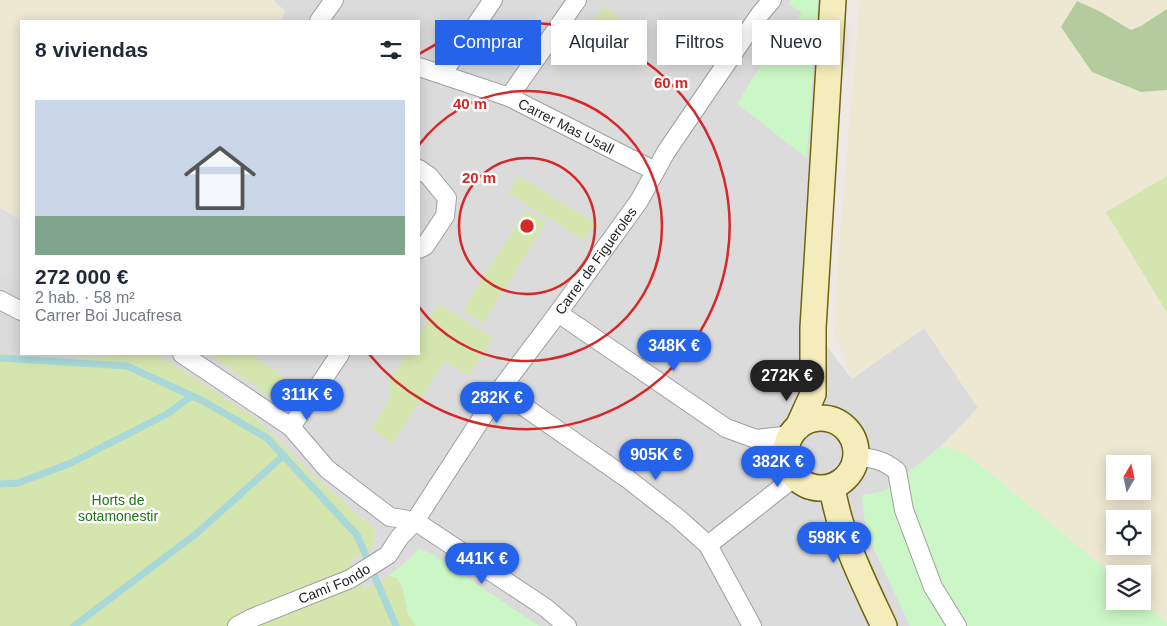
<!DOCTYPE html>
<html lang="es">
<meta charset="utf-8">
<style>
:root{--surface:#fff;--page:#f2f2f3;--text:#1f2937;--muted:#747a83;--accent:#2563eb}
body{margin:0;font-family:Helvetica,sans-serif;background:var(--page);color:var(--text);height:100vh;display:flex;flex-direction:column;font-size:19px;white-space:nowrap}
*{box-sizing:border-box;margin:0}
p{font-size:16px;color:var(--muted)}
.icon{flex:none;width:28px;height:28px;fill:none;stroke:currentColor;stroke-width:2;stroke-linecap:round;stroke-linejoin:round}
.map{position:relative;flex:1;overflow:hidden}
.drawer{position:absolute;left:20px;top:20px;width:400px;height:335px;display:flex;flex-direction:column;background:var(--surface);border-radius:0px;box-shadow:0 2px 12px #0003}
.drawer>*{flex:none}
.guide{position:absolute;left:435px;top:20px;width:475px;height:45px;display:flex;gap:10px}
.needle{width:32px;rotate:9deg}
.fabs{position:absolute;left:1106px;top:455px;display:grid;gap:10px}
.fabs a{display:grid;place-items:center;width:45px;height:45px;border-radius:0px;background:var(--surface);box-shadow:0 2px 12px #0003;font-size:25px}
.price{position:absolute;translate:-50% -42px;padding:0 11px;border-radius:18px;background:var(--accent);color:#fff;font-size:16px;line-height:32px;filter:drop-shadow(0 1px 2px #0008)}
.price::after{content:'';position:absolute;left:50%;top:30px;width:15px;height:11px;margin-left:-8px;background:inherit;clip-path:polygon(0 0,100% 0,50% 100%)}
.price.on{background:#222;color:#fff}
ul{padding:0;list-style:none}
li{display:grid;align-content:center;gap:10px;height:265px;padding:0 15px}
li span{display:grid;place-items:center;height:155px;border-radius:0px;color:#555}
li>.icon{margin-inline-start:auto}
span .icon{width:90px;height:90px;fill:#fffc;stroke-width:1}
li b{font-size:21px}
h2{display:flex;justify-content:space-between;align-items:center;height:60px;padding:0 15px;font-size:21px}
.chip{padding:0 18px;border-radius:0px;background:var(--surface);box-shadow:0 2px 12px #0003;font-size:18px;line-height:45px}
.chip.on{background:var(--accent);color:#fff}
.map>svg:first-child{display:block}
.residential{fill:#dcdbdc}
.farmland{fill:#ece8d2;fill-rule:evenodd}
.grass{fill:#d5e5ae}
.forest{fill:#b4cb9d}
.park{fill:#cbf6c5}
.parking{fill:#dedede}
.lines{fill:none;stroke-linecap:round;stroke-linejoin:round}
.stream{stroke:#a8d8d9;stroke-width:7}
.street-casing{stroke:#9f9f9f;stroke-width:20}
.secondary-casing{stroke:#6e640c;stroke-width:28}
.street{stroke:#fff;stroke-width:18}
.secondary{stroke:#f5ecbc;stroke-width:25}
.ring{fill:none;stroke:#d62828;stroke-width:2.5}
.labels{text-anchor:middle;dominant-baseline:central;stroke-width:5;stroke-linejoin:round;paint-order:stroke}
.street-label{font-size:14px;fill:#1e1e1e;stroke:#fff}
.park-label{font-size:14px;fill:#1f7613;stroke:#fff}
.centre{fill:#d62828;stroke:#fff;stroke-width:2.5}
.ring-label{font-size:15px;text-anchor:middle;font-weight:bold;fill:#d62828;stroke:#fff;stroke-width:5;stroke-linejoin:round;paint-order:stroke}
</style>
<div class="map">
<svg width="1167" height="626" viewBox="0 0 1167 626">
<rect width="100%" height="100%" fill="#efe9e5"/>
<!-- residential -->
<path class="residential" d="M273,0H834L813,328L852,379L924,328L978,408L942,446L1115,577V601H1142L1167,623V626H416L388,576L365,589L351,560L372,549L376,537L373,528L315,477L153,354H419V21H281L285,11Z
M0,208L21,221V354H129L64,360L0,354Z"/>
<!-- farmland -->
<path class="farmland" d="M0,0H273L285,11L281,21H21V221L0,208Z
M860,0H1167V9L1141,26L1131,30L1099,11L1077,2L1141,92L1167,90V176L1106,212L1167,313V623L1142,601V574H1115V577L968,455L941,446L978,408L924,328L852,379L835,335L837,273ZM1115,464H1142V491H1115ZM1115,519H1142V546H1115Z"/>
<!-- grass -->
<path class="grass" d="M603,7L622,19L595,60L576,48Z
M518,176L595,223L584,240L508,193Z
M1167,176V313L1106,212Z
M526,210L546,222L483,323L463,310Z
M438,304L493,338L469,376L445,361L393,443L371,429L390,399V380L407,354H419V335Z
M0,354L64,360L129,354H153L168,361L258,420L315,477L373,528L376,537L372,549L351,560L365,589L388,576L396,577L402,586L408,614L416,626H0Z
M208,354H250L299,387L286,407Z"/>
<!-- forest -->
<path class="forest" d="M1077,1L1099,11L1131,30L1141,26L1167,9V90L1141,92L1092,72L1061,27Z"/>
<!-- park -->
<path class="park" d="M791,0H818L807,158L737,104L780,34L786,38L802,13L789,4Z
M941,446L968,455L1115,577V601H1142L1167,623V626H910L866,532L862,495L885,491Z
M419,549L429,552L539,626H416L408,614L402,586L396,577L388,576L401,566Z"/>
<!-- parking -->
<path class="parking" d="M0,208L21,221V283L0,276Z"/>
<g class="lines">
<!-- stream -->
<path class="stream" d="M0,358L127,366L203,401L267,438L357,535L396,626
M0,484L18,483L71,463L167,414L192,396
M74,626L197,533L283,456"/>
<!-- street casing -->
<g class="street-casing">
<g id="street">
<path d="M319,21L334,0"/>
<path id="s1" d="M419,67L509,97L655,171"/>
<path d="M442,74L493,0"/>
<path d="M509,97L577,0"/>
<path d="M419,169L429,176L447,198L445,216L425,246L419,249"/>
<path d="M0,300L21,311"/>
<path d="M558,313L726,428L756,439L791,435"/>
<path d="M182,354L291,427L327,469L390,517L415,521L546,608L567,626"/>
<path d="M500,390L628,479L679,519L708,545L752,626"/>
<path d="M291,427L340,354"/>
<path d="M856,457C874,458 883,460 897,471L904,510L933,587L957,626"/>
<path d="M708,545L795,477"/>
<path id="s2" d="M237,626L252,618L350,579L388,555L399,538L415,521L500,390L558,313L639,201L666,152L760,14L772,0"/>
</g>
</g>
<!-- secondary casing -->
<g class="secondary-casing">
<path id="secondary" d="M786 453a35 35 0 1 1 70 0a35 35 0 1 1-70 0Z
M798,427L813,394V328L833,0
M832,487C840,536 863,581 884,626"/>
</g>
<!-- street -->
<use href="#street" class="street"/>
<!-- secondary -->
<use href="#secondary" class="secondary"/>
</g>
<!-- distance rings -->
<g class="ring">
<circle cx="527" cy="226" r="68"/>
<path d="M419 145A135 135 0 1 1 419 307"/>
<path d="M419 54A203 203 0 1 1 369 354"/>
</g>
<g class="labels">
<!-- street labels -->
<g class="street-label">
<text stroke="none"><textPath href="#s1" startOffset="159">Carrer Mas Usall</textPath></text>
<text stroke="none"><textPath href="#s2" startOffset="528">Carrer de Figueroles</textPath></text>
<text stroke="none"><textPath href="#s2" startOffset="106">Camí Fondo</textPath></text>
</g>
<!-- park labels -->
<g class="park-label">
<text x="118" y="500">Horts de<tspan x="118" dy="16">sotamonestir</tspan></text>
</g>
</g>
<circle cx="527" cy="226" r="8" class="centre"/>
<g class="ring-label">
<text x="671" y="88">60 m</text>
<text x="470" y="109">40 m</text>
<text x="479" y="183">20 m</text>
</g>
</svg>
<div class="fabs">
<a><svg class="needle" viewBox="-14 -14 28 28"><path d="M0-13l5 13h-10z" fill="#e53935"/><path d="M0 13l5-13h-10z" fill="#747a83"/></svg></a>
<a><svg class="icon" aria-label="locate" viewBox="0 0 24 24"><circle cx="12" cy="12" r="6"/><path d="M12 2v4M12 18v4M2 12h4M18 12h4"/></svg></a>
<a><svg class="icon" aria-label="layers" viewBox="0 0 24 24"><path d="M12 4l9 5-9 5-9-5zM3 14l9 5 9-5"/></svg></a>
</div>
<b class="price" style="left:674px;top:372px">348K €</b>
<b class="price on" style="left:787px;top:402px">272K €</b>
<b class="price" style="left:307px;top:421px">311K €</b>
<b class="price" style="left:497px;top:424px">282K €</b>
<b class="price" style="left:656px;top:481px">905K €</b>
<b class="price" style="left:778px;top:488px">382K €</b>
<b class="price" style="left:834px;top:564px">598K €</b>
<b class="price" style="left:482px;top:585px">441K €</b>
<div class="guide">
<a class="chip on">Comprar</a>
<a class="chip">Alquilar</a>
<a class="chip">Filtros</a>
<a class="chip">Nuevo</a>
</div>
<section class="drawer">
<h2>8 viviendas<svg class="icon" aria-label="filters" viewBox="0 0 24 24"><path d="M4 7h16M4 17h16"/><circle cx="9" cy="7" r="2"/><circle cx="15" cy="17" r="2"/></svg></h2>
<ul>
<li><span style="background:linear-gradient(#c9d6e8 75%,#7fa58c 0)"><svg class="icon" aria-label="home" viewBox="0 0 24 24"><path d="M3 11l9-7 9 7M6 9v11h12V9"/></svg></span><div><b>272 000 €</b><p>2 hab. · 58 m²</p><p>Carrer Boi Jucafresa</p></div></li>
</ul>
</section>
</div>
